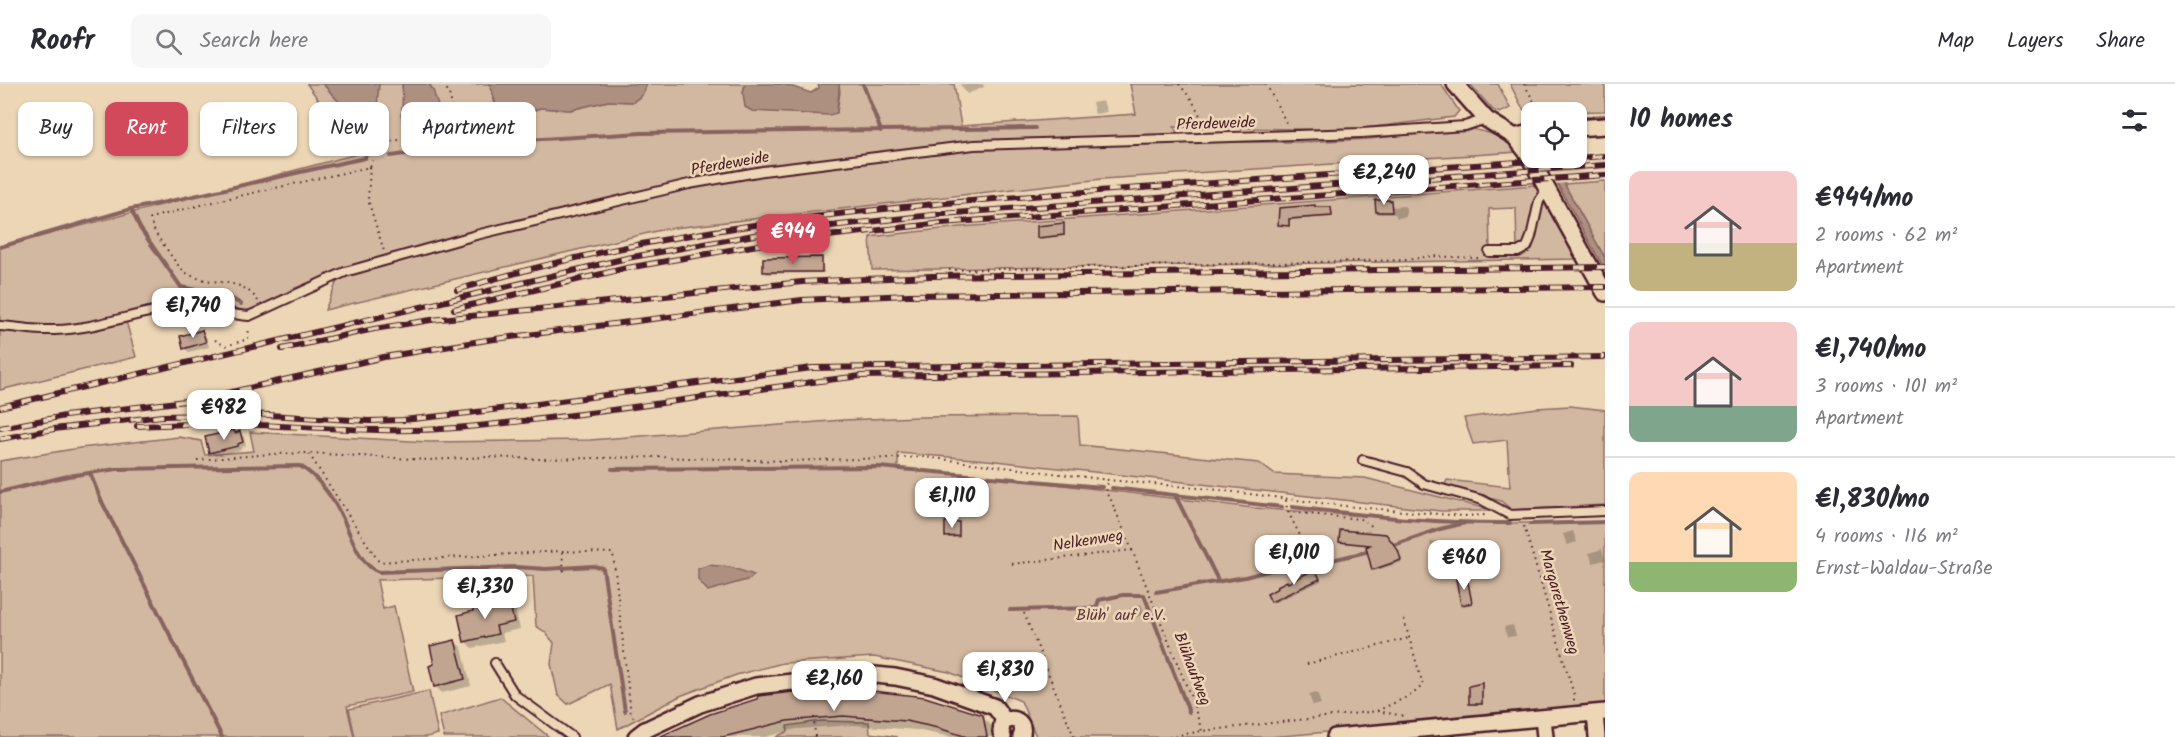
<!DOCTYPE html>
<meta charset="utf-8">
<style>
:root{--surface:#fff;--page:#f7f7f7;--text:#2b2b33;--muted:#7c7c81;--line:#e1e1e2;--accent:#d1495b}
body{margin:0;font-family:Kalam,sans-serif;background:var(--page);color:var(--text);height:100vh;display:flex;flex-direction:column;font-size:22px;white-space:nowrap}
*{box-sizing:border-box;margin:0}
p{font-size:20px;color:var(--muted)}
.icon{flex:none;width:33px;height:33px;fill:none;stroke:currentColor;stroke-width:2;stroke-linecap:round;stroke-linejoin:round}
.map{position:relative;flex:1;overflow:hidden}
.side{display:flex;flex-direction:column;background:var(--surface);width:570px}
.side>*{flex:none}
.top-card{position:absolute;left:18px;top:18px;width:570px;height:54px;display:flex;gap:12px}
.controls{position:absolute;left:1521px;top:18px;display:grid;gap:12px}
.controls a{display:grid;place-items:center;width:66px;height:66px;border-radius:12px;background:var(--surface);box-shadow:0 2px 4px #0004;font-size:30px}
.price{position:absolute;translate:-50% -51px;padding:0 14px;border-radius:12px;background:#fff;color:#222;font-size:20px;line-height:39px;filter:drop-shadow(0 2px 3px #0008)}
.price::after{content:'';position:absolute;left:50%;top:36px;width:18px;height:14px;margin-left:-9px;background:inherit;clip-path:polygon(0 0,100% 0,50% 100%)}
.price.active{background:var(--accent);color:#fff}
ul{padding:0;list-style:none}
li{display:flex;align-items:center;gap:18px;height:150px;padding:0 24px}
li+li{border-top:2px solid var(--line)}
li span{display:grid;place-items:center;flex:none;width:168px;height:120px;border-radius:12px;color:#555}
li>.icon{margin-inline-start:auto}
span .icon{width:72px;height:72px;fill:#fffc;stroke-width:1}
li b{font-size:26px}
h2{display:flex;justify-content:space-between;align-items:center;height:72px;padding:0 24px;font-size:26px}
.pill{padding:0 21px;border-radius:12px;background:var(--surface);box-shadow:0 2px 4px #0004;font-size:21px;line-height:54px}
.pill.active{background:var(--accent);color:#fff}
header{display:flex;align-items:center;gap:36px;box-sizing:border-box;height:84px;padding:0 30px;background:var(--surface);border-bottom:2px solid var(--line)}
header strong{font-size:28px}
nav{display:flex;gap:33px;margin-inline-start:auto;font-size:21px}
.search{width:420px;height:54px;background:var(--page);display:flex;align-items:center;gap:15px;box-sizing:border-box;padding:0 21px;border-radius:12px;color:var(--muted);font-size:22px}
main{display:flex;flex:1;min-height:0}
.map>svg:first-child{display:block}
.green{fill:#d2b8a0;stroke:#8e6c66;stroke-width:1.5;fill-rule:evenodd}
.water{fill:#ae9081;stroke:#86635f;stroke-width:1.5}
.pier{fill:#edd6b6}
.shadow{fill:#0003}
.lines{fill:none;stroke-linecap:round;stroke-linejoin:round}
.stream{stroke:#86635f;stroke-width:4}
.building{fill:#c1a591;stroke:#4a1f2b;stroke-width:1.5}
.service-casing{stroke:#4a1f2b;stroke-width:12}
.minor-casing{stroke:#4a1f2b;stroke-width:20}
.path{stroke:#4a1f2b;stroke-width:2;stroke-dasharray:1.5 4.5;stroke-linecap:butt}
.service{stroke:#edd6b6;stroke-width:8}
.minor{stroke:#edd6b6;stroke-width:15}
.rail-casing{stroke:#4a1f2b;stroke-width:6}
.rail{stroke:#edd6b6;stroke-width:4;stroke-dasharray:11;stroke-linecap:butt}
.labels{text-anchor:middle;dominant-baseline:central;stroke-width:5;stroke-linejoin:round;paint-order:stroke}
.street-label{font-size:16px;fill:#4a1f2b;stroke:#edd6b6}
.park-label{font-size:16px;fill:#5e363d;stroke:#edd6b6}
</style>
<header>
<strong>Roofr</strong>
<div class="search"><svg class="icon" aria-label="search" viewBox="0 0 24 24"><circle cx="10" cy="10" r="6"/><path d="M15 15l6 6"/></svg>Search here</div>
<nav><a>Map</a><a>Layers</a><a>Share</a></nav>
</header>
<main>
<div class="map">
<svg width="1605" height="653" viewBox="0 0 1605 653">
<rect width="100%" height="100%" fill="#edd6b6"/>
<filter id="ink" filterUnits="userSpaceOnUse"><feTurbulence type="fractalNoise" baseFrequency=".0167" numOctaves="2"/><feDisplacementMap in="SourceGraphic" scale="12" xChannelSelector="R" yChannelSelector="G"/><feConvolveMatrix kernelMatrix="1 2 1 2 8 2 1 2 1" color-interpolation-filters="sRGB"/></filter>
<g filter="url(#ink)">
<!-- green -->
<path class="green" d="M307,0H323L364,46L379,0H402L404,18L401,31L433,6L429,0H490L495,20L503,34H514L540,24L570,26L608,17L633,18L642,11L647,0H745L743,9L837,28L840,8L839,0H954L961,42L1136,30L1130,0H1441L1459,27L1454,33L1350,46L1174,43L1182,58H1303L1369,55L1468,44L1489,49L1509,58L1518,68L1102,95L665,145L325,226L342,185L293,205L257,224L244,227L214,219L186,217L150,222L124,230L136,273L0,306V163L357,70Z
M1470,0H1498L1510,24L1500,29L1493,26Z
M1510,0H1605V27L1538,28L1523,25Z
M1605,97V174L1564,100Z
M1536,101L1577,175L872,186L870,153L960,143ZM1516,124L1517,168H1490L1489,125Z
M1570,322L1605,326V421L1512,426L1501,417L1444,403L1447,396L1510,403L1507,356L1473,360L1464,334L1537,324Z
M1078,332L1080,361L1259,379L1274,390L1365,394L1495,427H1441L987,376L898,369V386L979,391L1254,424L1466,439H1605V624L1270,653H1034L1036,652L1021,617L949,588L874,573L783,579L736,591L680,612L618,645L610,600L568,620L558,611L551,580L554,559L545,548L536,542L533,492L377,496L383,525L394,522L413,608L347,622L354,653H0V377L80,364L179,353L201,357L205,371L254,367L250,348L429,358L590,356L843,336L919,333Z
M429,607L438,650L427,653H355L349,625Z
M500,613L549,653H444L439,632Z
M820,637L869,638L870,649L898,653H776L788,647L787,642Z"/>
<!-- water -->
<path class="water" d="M323,0H379L376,34L364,46Z
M402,0H429L433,6L440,28L433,36L408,44L403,41C400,27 404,14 402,0Z
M490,0H647L642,11L633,18L608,17L570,26L540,24L514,34H503L499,31Z
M745,0H784L811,9L819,4L818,0H839C840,10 837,19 837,29L829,31L752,27L745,23L743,9Z
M1543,74H1550L1605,174V186Z
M708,481L730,483L754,491L750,495L708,507L698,496V485Z"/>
<!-- pier -->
<path class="pier" d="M1540,74H1553L1568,99L1554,100Z"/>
<!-- shadow -->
<path class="shadow" d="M960,0H983L984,3L967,10Z
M1103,17L1107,28L1095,30L1092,19Z
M1391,117L1393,123L1404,122L1406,124V133L1397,134L1395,130H1379L1377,128Z
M1315,123L1317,125H1331L1333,133L1290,136V143L1280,141V125Z
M1063,140L1065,152L1041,155L1039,154Z
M822,175L824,189L766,190L765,188Z
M202,247L206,252L209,263L189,268L184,264Z
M234,348L236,350L240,349L244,353L246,362L241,364V366L215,372L210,368Z
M958,439L960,454H948L946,452Z
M1573,447L1577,458L1567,461L1563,450Z
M1385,452L1399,469L1402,478L1375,487L1368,462L1340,457Z
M1439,457L1443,471L1434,472L1430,458Z
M1602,465L1605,476L1593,479L1589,469Z
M1317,489L1321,497L1274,519L1272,517L1280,505Z
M1467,495L1473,520L1464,522L1462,520Z
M508,517L515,524L520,545L502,549L504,557L472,564L465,557Z
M1141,520L1145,530L1137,533L1133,523Z
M1513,541L1516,552L1507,553L1504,543Z
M455,557L462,564L471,602L442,609L435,602L436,581Z
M1481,601L1483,621H1472L1470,620Z
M863,602L869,608L982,633L992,642L994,653H951L916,646L853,641L796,645L765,653H664Z
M1317,609L1321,620L1313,622L1309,611Z"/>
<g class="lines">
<!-- stream -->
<path class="stream" d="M863,0L881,47
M1576,34L1605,32
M391,72L491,58L642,49L1035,44
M131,125C210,110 287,90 365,74L370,59L367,40
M0,163L131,125L140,144L181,203L227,212L241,220
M612,385L879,383L1102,403
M90,389L100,414L222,653
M1112,404L1282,423
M0,408L68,392L117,385L300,382C316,391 331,411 339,427C350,446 357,480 379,488L516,483L546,485L593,482L603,484L625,627
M1176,413L1219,498
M1292,423C1365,431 1437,440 1510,439
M1530,440L1605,438
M1391,462L1440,445L1465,439
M1156,508L1245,493L1294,480L1332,476L1370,467
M1010,526L1096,524L1099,516L1123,511H1144L1189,628"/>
</g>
<!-- building -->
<path class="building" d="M1375,116H1391L1392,128H1376Z
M1315,121V123H1331L1332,132L1289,135V142L1278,141L1279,124Z
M1064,139V151L1037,154V142Z
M822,173V188H763V174Z
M202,246L206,258L183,265L180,252Z
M234,346L235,349L240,347L243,358L238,360V362L209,369L205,353Z
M945,438H959V452L945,453Z
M1340,446L1386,450L1398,466L1401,476L1372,486L1366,463L1370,461L1339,458Z
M1315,485L1320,495L1271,518L1267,510L1278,504L1277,502L1287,497L1288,499Z
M1467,493L1472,519L1461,521L1456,495Z
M509,516L514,538L496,542L498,550L464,558L458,531L473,527V524Z
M455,556L465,595L434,603L429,582L434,580L430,562Z
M1482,599V620H1469V602Z
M863,600L864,606L925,613L983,631L987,653H967L938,644L906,637L843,632L787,637L723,653H659L710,630L757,615L758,612Z"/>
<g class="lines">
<!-- service casing -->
<g class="service-casing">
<path id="service" d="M1489,168H1518L1527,163L1531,153L1539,117L1547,106
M0,242C18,243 37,247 55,246C100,245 141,225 186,223C208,222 227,231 249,232L345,188L476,151L689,100L763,87L974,61L1362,49L1465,42L1486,35
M1363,376L1407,388L1424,400L1482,416L1510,431L1605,427
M495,579L515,611L572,653"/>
</g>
<!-- minor casing -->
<g class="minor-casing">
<path id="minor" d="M1455,0L1486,35L1515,53L1526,67L1605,209
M1576,44L1605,42
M1515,53L1532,48
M1595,629L1597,653
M1543,634L1545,653
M636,653L645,646L700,620L756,602L865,590L895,593L934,601L995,623L1005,637
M1003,653L1001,648L1002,640C1013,629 1027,639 1021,653
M1335,653L1605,628"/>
</g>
<!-- path -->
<path class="path" d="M1179,0L1192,16L1206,43
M1266,0L1287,40
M1524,0L1540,28
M370,83L368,116L384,167
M949,186L1407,176L1431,172L1479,174
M258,217C240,191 214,203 190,191C180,186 174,176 168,167C160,156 153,148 150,134L221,116L370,83L376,68L383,59L429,50L449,42C454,27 452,13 444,0
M215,256L226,262L248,255L249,243
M309,370L379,478L562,467L613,469L631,630L635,635
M197,376L272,370L308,369L429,376L487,373L539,375L657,373L785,377L925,373L1108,396L1210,405L1344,422L1462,432L1486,431
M1286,416L1287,426L1307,465
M1288,428L1360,435L1372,442
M1524,442L1574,611V618
M1132,466L1192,616L1202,647
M562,468L564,488
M1012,480L1132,466L1111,416L1106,409L1108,396
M1024,529L1074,653
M1307,580L1409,554
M1377,627L1413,610L1423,601L1403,533
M814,633L815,653
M1169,653L1202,647L1377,627L1404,632"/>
<!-- service -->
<use href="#service" class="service"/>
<!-- minor -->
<use href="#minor" class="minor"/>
<!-- rail casing -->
<g class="rail-casing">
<path id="rail" d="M457,206C669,140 891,122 1112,106C1276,95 1441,83 1605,72
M454,225L627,184L775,158L942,139L1605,91
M282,265L374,245L431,236L802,198L931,192L1605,183
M0,323L627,174L765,149L942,130L1605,81
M137,342C169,341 201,339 233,340C307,342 382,350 455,344C591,332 725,308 861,292L1571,282
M0,344L65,332L201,315L384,273L487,256L802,216L908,211L1605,203
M0,355L54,345L162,332L251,330L369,337L403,336L469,329L812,284L1605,273"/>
</g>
<!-- rail -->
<use href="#rail" class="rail"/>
</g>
</g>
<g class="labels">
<!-- street labels -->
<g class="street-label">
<text transform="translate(1216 40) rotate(-2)">Pferdeweide</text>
<text transform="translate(730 80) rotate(-10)">Pferdeweide</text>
<text transform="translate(1088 457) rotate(-9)">Nelkenweg</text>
<text transform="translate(1559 518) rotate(74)">Margarethenweg</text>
<text transform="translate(1192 585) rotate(69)">Blühaufweg</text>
</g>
<!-- park labels -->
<g class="park-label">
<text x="1121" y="531">Blüh' auf e.V.</text>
</g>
</g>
</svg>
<div class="controls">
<a><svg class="icon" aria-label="locate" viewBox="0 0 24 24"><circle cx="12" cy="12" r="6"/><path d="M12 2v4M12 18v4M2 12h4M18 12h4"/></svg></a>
</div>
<b class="price" style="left:1384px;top:122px">€2,240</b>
<b class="price active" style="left:793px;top:181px">€944</b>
<b class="price" style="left:193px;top:255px">€1,740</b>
<b class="price" style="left:224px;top:357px">€982</b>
<b class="price" style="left:952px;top:445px">€1,110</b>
<b class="price" style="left:1294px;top:502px">€1,010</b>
<b class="price" style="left:1464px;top:507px">€960</b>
<b class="price" style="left:485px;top:536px">€1,330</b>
<b class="price" style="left:1005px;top:619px">€1,830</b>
<b class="price" style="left:834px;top:628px">€2,160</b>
<div class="top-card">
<a class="pill">Buy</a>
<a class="pill active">Rent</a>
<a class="pill">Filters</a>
<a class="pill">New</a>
<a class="pill">Apartment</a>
</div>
</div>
<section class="side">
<h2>10 homes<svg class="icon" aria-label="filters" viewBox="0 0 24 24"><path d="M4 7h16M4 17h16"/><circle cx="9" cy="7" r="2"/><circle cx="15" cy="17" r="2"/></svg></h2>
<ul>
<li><span style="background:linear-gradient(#f6c9c9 60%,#c2b280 0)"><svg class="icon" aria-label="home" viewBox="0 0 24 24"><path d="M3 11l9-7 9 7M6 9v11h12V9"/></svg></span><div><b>€944/mo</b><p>2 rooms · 62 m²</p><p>Apartment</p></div></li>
<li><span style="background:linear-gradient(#f6c9c9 70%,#7fa58c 0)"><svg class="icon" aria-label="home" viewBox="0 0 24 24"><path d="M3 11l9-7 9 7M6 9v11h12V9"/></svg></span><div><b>€1,740/mo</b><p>3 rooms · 101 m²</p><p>Apartment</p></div></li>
<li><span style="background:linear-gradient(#ffd9b3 75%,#8fb573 0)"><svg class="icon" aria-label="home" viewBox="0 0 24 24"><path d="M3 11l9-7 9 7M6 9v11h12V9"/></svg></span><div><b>€1,830/mo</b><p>4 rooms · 116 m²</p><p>Ernst-Waldau-Straße</p></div></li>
</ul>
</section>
</main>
